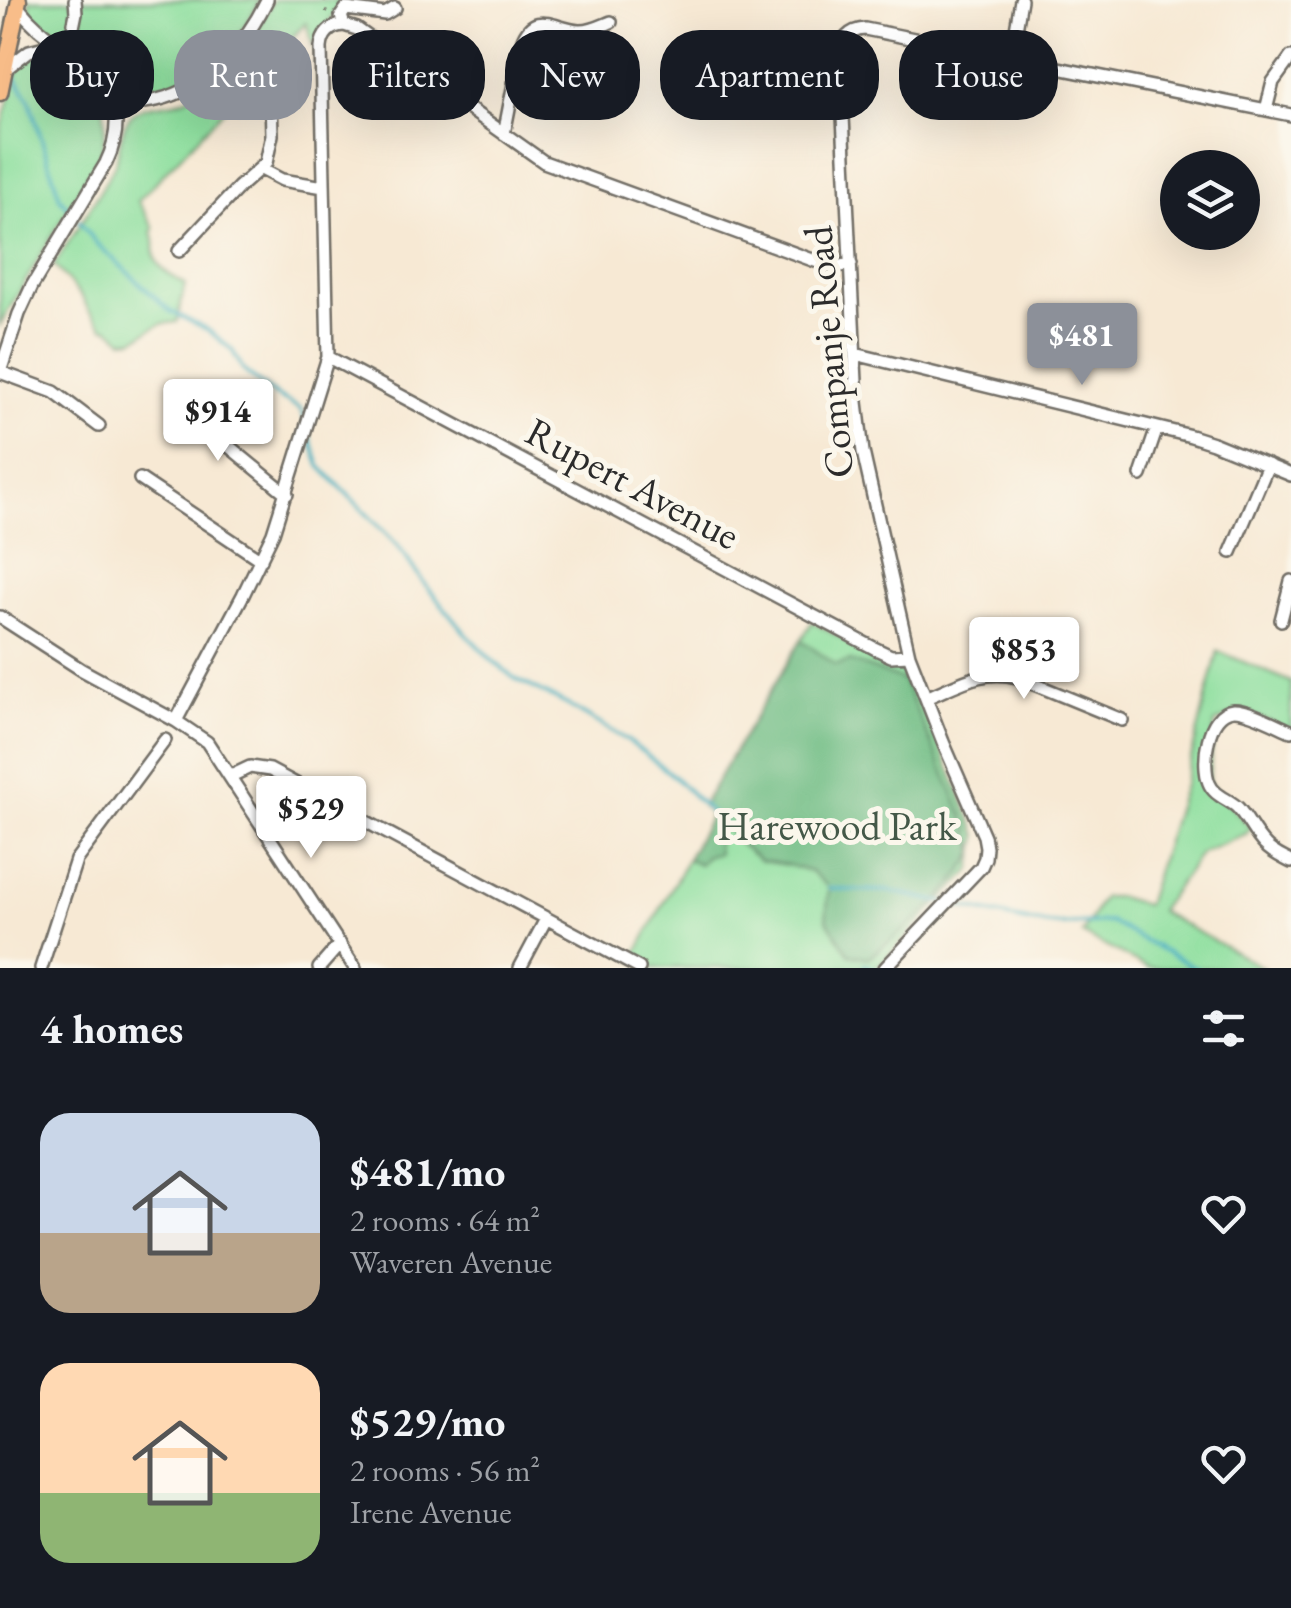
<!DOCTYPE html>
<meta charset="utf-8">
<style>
:root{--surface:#171b24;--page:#242831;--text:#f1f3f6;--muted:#9ea1a6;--accent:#8c9099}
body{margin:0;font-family:"EB Garamond",serif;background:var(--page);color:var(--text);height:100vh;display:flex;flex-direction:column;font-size:38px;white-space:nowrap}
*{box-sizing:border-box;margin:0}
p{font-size:32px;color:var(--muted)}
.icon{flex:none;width:55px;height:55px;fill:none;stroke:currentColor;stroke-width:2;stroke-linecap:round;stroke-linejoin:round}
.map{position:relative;height:968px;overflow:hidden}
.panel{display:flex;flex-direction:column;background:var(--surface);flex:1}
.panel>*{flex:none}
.hud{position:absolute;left:30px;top:30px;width:1232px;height:90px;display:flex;gap:20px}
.tools{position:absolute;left:1160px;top:150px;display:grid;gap:20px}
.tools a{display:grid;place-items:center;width:100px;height:100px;border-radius:50%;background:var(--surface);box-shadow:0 10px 40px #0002;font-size:50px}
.price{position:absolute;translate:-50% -85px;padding:0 22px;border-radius:10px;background:#fff;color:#222;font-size:32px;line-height:65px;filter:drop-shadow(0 2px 5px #0008)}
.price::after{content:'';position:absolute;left:50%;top:60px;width:30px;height:22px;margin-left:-15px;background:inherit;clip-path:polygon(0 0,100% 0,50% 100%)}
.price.on{background:var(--accent);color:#fff}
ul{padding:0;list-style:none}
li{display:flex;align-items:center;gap:30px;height:250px;padding:0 40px}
li span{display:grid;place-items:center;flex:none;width:280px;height:200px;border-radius:30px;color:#555}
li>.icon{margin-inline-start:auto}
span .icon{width:120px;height:120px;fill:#fffc;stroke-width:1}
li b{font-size:42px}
h2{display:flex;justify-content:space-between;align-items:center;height:120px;padding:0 40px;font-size:42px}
.pill{padding:0 35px;border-radius:40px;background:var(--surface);box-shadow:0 10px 40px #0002;font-size:35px;line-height:90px}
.pill.on{background:var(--accent);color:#fff}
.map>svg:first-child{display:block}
.green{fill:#8edf9f;stroke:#5c8565;stroke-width:2.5}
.forest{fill:#72be86;stroke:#4e7458;stroke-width:2.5}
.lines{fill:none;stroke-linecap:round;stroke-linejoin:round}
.stream{stroke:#3fadbd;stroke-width:4}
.minor-casing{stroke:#726e66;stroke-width:16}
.major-casing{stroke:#726e66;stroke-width:19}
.path{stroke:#726e66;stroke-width:2.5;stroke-dasharray:2.5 8;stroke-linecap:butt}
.minor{stroke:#fff;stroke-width:11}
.major{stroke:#f8bd89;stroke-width:14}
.labels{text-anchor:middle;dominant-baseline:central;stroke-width:10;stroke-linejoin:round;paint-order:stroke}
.street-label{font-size:40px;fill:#2b2b2b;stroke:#fbf7ec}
.park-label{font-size:40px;fill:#445848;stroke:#fbf7ec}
</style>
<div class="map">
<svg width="1291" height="968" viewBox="0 0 1291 968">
<rect width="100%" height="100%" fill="#fbf7ec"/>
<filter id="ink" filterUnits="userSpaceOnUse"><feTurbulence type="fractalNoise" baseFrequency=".01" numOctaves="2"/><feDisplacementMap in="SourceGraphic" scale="20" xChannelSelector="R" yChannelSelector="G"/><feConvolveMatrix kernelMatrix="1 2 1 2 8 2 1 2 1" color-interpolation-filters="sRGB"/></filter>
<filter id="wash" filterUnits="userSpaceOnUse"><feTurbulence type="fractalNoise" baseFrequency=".0048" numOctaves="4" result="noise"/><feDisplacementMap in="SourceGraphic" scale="40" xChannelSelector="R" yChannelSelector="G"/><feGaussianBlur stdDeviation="2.25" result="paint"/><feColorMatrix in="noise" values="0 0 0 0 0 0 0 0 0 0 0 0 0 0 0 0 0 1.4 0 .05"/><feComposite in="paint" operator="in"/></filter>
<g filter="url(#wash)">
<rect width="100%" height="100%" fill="#f7e9d4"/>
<!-- green -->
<path class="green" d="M29,0H260C238,44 207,77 157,89C146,92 137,94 127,89C108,80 101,56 84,44C72,36 59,36 47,30C41,27 35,20 30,15Z
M273,0H341C335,18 322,29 313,46L306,23L138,201L154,229L152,232C156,241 153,247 155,256C159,271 173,276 185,284L177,322L161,324L134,339L123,340L109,328H104L88,309L82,297L54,265C74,232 97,200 114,166C121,150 119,129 131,116C144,102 166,106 182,100C226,84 253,39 273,0Z
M45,51C94,54 114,110 101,152L0,325V133L19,66L29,56Z
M812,622L909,675L978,836L972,869L876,968H648L633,960L711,815L702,806Z
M1218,651L1291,682V731L1242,711L1215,723L1208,782L1251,828L1246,834L1201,853L1159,911L1264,968H1148L1082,934L1103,897H1119L1146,905L1185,782Z"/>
<!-- forest -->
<path class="forest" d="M801,640L836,665L851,661L903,680L970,830L975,852C950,895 908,929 868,958L849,954L826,919L829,888L812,872L788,865L761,861L741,845L723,826L717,835L718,854L706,856L700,864L687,859L711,815L702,806Z"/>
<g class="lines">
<!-- stream -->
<path class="stream" d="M11,70L29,99L60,198L70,210
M78,220L96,243L170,311L208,330L232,350L244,371L275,395L301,409L305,420
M309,434L320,466L398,546L423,582L467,635L492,660L514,678L568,705L627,740L671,774L723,825
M829,888L847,890L890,891L1031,922L1060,925L1110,922L1196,968
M864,964L873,968"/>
</g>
</g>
<g filter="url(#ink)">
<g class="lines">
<!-- minor casing -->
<g class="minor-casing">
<path id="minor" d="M344,25L357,29L544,162L818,262L836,267L851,264
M344,25L341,16L346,9L385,14L395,8
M69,47L76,13L75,0
M1011,59L1021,0
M7,68L29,51L60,43
M117,106C130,104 144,103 157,100C208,88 245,45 267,0
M1266,110L1273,82L1291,57
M504,134L522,42C534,9 554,29 579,31C590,32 601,26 611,22
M261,169L282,180L324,187
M179,251L239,187L266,163L272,135L271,98
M855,354L1191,436L1213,443L1291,475
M328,357L874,648L891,656L909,655
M0,372L19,314L32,286L106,163C123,128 120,83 86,57C78,50 68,47 59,43C42,34 30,22 18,7
M0,372L54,392L99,426
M175,402L287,494
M1141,475L1157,428
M140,479L261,560
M1231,552L1268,465
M0,617L82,670L176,721L207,742L355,968
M1281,620L1291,581
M926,698C958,685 982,668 1017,677L1122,720
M176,721L243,595L273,533L328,357L321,48C322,35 330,26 344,25
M1291,731C1277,725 1247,709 1233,710C1207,713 1201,764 1209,783C1214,796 1229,799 1238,808C1248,819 1254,834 1265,845C1272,853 1282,857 1291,862
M231,776L250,767L270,770L639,968
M41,968L76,860L165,740
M319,968L340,944
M520,968L546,919
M885,968L981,867L985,858L986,847L984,836L943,742L909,655L863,452L857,402L840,55C841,40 849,30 865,29L1291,115"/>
</g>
<!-- major casing -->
<g class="major-casing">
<path id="major" d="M0,93L19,0"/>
</g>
<!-- path -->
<path class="path" d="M325,0L327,18"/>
<!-- minor -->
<use href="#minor" class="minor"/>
<!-- major -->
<use href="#major" class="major"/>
</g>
</g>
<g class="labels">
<!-- street labels -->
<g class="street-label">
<text transform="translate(828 352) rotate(-95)">Companje Road</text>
<text transform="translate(633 483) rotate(28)">Rupert Avenue</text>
</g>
<!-- park labels -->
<g class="park-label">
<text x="837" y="826">Harewood Park</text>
</g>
</g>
</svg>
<div class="tools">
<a><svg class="icon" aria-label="layers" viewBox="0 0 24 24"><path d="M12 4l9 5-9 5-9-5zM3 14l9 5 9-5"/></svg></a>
</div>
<b class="price on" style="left:1082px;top:388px">$481</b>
<b class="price" style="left:218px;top:464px">$914</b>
<b class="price" style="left:1024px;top:702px">$853</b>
<b class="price" style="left:311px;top:861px">$529</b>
<div class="hud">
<a class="pill">Buy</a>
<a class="pill on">Rent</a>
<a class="pill">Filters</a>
<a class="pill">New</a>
<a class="pill">Apartment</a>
<a class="pill">House</a>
</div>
</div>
<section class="panel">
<h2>4 homes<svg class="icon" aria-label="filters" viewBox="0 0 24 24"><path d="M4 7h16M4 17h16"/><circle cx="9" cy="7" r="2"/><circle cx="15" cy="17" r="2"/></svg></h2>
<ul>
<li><span style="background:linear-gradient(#c9d6e8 60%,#b9a48a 0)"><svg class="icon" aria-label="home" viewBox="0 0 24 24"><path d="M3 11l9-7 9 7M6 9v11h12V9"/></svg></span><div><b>$481/mo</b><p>2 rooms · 64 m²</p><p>Waveren Avenue</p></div><svg class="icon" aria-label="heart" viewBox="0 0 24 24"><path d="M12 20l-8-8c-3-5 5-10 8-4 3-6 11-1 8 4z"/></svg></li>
<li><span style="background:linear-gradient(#ffd9b3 65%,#8fb573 0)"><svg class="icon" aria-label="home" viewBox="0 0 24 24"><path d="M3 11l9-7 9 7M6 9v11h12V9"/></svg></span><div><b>$529/mo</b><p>2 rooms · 56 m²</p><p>Irene Avenue</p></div><svg class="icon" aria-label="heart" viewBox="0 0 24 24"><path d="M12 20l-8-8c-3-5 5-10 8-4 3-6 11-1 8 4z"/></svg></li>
</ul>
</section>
